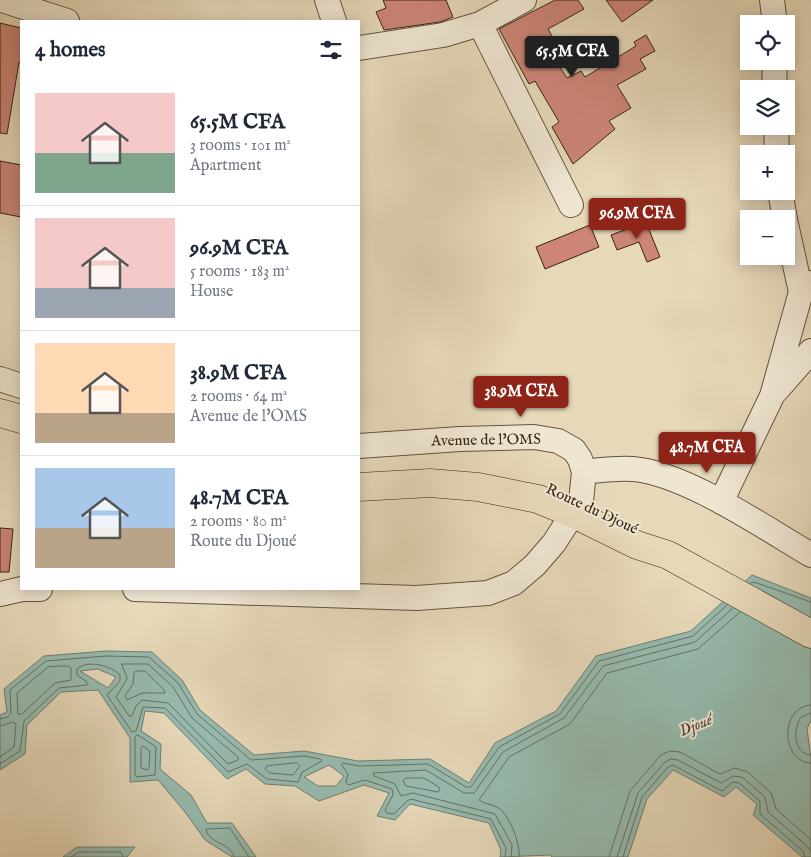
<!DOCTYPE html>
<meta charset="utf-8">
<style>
:root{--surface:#fff;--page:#f6f6f7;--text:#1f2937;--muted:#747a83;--line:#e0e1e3;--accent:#8f2418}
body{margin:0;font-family:"IM FELL English",serif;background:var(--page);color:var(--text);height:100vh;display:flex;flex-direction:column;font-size:19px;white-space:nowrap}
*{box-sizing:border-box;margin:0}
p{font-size:16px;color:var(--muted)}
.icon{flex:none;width:28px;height:28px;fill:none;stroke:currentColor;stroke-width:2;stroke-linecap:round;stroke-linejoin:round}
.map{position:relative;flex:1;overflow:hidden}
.side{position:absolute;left:20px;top:20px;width:340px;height:570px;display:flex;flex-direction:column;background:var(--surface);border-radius:0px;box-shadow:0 2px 12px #0003}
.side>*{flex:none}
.fabs{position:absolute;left:740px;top:15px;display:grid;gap:10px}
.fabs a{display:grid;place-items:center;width:55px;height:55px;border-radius:0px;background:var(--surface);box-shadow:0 2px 12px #0003;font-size:25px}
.price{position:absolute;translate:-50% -42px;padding:0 11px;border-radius:5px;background:var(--accent);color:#fff;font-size:16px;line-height:32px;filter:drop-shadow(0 1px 2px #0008)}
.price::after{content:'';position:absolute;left:50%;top:30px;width:15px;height:11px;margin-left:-8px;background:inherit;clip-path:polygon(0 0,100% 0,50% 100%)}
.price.current{background:#222;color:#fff}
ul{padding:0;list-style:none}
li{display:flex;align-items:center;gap:15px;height:125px;padding:0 15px}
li+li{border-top:1px solid var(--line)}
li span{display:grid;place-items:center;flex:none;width:140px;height:100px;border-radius:0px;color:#555}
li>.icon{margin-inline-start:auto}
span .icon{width:60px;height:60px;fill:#fffc;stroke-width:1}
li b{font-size:21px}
h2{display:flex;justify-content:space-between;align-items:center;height:60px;padding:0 15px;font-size:21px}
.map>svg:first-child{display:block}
.water{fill:#96baae;stroke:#717e71;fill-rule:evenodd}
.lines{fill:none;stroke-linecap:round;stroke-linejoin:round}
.shore{stroke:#687062;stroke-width:1}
.building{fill:#cc8577;stroke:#3a2516}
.minor-casing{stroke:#65523f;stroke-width:26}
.major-casing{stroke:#3a2516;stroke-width:29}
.minor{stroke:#efe6d2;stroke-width:24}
.major{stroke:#e6d8b9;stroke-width:28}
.labels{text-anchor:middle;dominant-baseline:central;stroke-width:4;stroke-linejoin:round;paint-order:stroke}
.street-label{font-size:15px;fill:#3a2516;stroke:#efe6d2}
.water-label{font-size:16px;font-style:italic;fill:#514a3c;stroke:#efe6d2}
</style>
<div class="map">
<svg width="811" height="857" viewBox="0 0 811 857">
<rect width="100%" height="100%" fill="#e6d8b9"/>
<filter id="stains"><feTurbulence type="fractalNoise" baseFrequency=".004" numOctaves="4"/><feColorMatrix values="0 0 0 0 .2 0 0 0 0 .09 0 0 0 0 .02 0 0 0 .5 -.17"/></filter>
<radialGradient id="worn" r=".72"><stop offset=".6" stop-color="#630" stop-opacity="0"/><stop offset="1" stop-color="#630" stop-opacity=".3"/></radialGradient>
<!-- water -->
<path class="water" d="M752,575L811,598V720L807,729L811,758V857H802L753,815L757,804L736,787L724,797L673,770L647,799L628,857H552L550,855L500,857L501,850L489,823L410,804L395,820L377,816L389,793L364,785L319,801L295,786L265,784L246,769L227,779L164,713L145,711L141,731L161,744L160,769L191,795L207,823H232L256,857H232L205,840L185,812L158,780L130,782V738L98,690L61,692L27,725L25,754L0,770V715L7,712L4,689L44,656L106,651L152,652L182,680L200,710L254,755L304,751L358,761L430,759L469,783L495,743L556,711L596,656L691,631ZM98,669L116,677L108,688L80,671ZM329,765L344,776L336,786H318L304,777Z
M77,847H135L127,857H63Z"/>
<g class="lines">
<!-- shore -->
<path class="shore" d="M751,583L754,582L811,602
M122,664H148L173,687L192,718L238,757V760L228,764L168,703L142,700L136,706L132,716H129L116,697L127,679Z
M68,666L71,668V680L55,683L22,714H18L17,693L48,667Z
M137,671H145L164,690L165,693H142L127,700L125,696L133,684L134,673Z
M811,705C779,707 781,762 811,763
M811,713L801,717C793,729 793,754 811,755
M0,719L8,717L11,713L10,690L46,661L106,656L149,657L178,683L197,714L251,760L304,756L320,759L322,761L302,772L298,782L267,779L247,764L228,772L165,708L143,707L136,731L132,732L107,695L120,681V675C111,666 88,659 77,669V675L87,682V685L59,688L24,721L20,751L0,764
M0,726L13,722L16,724L14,747L0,757
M138,735L156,747L155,775L137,777L135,775V737Z
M143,746L150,751L149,768L147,770L141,768V749Z
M297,763L300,766L293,775L270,773L265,769L267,766Z
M406,778H424L439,787L440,790L438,792L406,786L403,781Z
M71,857L79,852H121L123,857
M234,857C232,843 207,843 206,829L230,828L249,857
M505,857L506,848L491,819L411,799L407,801L394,814L387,813L385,810L393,795L392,789L365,780L348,785L346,782L348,774L341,764L343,763L359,766L428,764L466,787H471L499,747L560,714L599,661L693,636L727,605
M511,857L512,845L495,814L413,793L401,796L395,784L374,776L373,773L426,770L464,793H474L503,752L564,718L603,666L695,642L733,608
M519,857C521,845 509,813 497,807C491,804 484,804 479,800L509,757L570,724L607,673L698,649L740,612
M609,857L630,791L661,755L670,751L680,752L720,774L735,768L748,772L771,793L776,809L811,840
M617,857L638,793L665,762L671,759L678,760L721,783L733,776L742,777L765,797L768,812L808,847L811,852
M623,857L642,797L668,767L673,765L722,791L733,782L739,783L760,801V814L803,851L805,857"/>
</g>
<!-- building -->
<path class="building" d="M383,0H446L453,17L440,22L384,30L376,12L386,8Z
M555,0H578L584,9L548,29L566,61L559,66L567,78L581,71L585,77L636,46L634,42L646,35L655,51L640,59L646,69L617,85L631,108L609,121L615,129L573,164L552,127L559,122L535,81L529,84L499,29Z
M606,0H653L622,22Z
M0,23L21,28V63L19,62L7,134L0,133Z
M0,161L21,165V217L0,213Z
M646,222L660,257L647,262L639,242L617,250L611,235Z
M590,225L599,247L545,269L536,247Z
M0,528L13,529L9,572H0Z"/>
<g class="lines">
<!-- minor casing -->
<g class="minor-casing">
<path id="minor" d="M2,0L67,21
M327,0L334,21
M772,0L775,24
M480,24L571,205
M359,48L443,35L480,24L524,0
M774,89L775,61
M776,126L777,154
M780,191L785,219
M786,224L801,292
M0,379L21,386
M776,391L811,351
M584,472C600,470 617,468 633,469C685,473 765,528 811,555
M721,502L772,396L801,292L811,283
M135,589L416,598L488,593L514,583L535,565L554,543L581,501L584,472L580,459L574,450L558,441L534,437L460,439L359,446
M0,594L22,589H40"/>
</g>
<!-- major casing -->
<g class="major-casing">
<path id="major" d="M0,413L21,419
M359,487L430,483L478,487L538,499L574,514L637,545L668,555L811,634"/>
</g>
<!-- minor -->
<use href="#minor" class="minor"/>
<!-- major -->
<use href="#major" class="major"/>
</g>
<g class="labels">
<!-- street labels -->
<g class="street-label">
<text transform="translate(486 440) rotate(-1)">Avenue de l'OMS</text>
<text transform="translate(592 509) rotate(25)">Route du Djoué</text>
</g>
<!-- water labels -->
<g class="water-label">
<text transform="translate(696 726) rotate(-23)">Djoué</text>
</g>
</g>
<rect width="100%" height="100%" filter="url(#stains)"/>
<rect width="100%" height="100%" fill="url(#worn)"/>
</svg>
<div class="fabs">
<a><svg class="icon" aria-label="locate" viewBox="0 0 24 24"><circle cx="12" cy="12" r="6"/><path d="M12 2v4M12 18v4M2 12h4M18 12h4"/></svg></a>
<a><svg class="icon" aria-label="layers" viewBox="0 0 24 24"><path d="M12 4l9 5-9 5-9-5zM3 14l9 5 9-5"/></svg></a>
<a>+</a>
<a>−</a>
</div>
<b class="price current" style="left:572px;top:78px">65.5M CFA</b>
<b class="price" style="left:637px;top:240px">96.9M CFA</b>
<b class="price" style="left:521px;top:418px">38.9M CFA</b>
<b class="price" style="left:707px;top:474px">48.7M CFA</b>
<section class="side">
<h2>4 homes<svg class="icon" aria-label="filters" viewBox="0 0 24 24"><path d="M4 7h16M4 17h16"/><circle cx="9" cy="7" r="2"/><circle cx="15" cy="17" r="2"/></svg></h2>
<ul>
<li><span style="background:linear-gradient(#f6c9c9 60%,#7fa58c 0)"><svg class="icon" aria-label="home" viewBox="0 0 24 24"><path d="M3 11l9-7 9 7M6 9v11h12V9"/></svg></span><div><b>65.5M CFA</b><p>3 rooms · 101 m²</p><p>Apartment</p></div></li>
<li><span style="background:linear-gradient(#f6c9c9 70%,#9aa5b1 0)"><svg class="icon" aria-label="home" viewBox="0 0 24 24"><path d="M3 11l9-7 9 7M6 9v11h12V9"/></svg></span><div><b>96.9M CFA</b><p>5 rooms · 183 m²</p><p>House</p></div></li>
<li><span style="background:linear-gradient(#ffd9b3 70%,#b9a48a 0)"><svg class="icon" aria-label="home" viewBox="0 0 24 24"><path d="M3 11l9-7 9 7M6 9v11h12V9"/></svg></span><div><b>38.9M CFA</b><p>2 rooms · 64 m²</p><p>Avenue de l'OMS</p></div></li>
<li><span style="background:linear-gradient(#a9c7e8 60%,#b9a48a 0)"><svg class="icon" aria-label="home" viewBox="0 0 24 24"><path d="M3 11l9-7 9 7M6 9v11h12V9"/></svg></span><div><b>48.7M CFA</b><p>2 rooms · 80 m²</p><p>Route du Djoué</p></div></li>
</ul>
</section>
</div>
